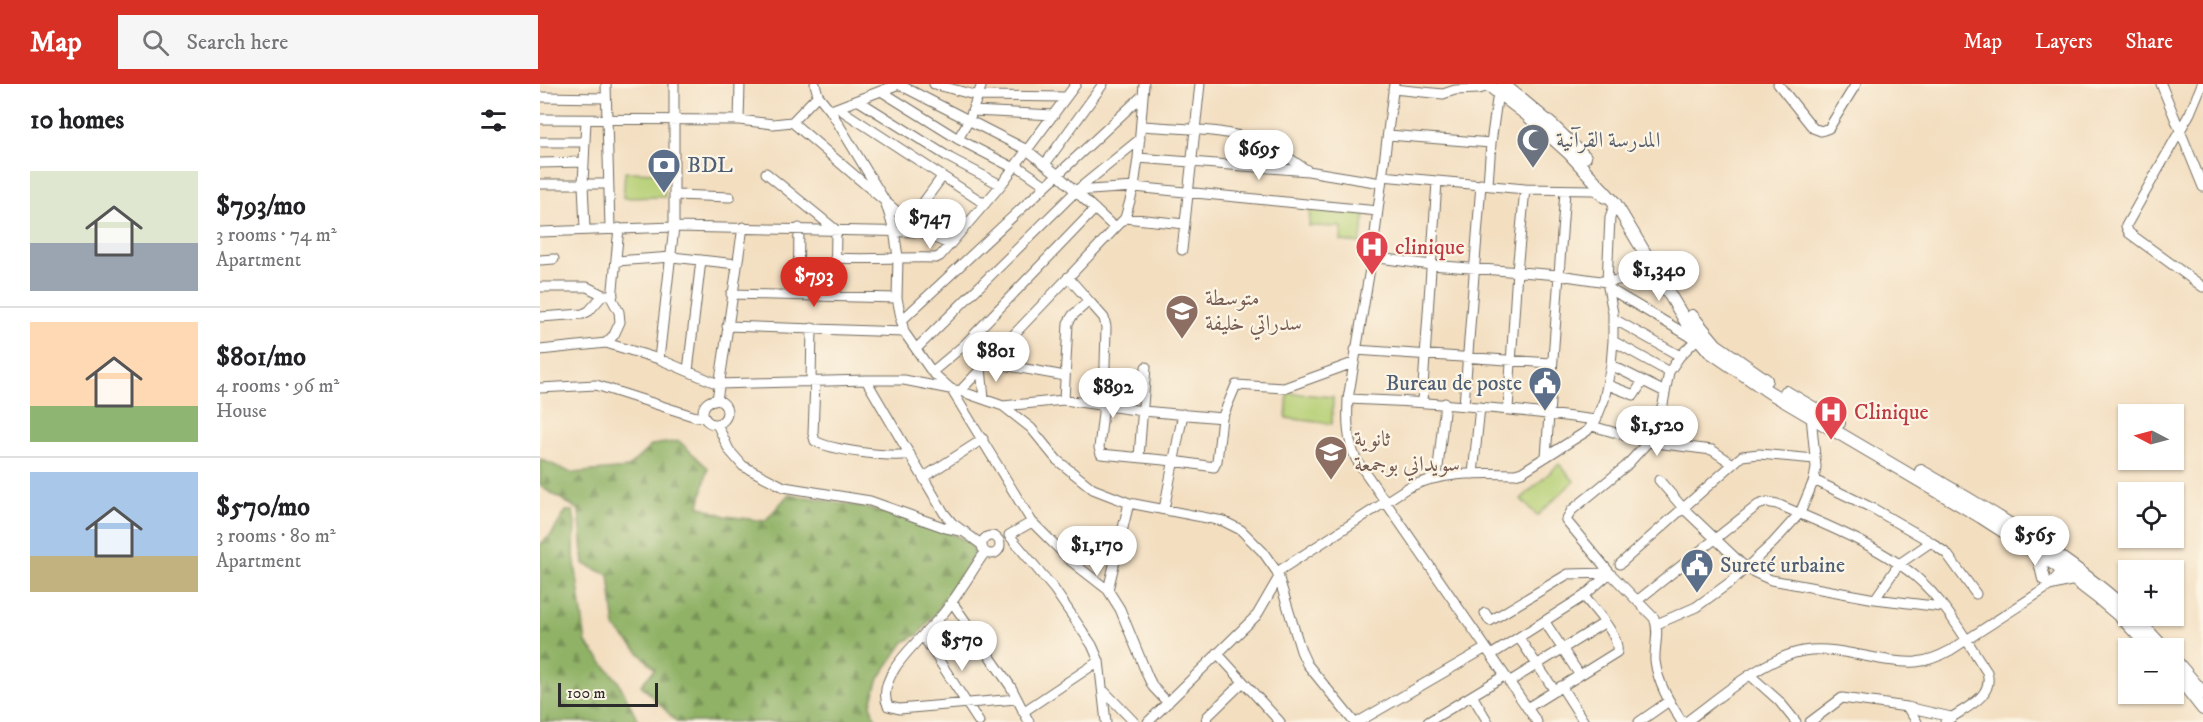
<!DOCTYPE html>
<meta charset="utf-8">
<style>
:root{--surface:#fff;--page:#f6f6f6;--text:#202124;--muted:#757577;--line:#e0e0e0;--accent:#d93025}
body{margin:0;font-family:"IM FELL DW Pica",Amiri,serif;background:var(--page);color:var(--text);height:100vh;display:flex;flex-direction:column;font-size:22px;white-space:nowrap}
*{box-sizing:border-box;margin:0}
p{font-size:20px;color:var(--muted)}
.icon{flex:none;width:33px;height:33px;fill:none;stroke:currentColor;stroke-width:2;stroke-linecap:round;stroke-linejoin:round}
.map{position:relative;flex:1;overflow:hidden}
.side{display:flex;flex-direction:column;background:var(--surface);width:540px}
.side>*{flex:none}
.needle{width:39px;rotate:276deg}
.controls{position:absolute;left:1578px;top:320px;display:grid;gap:12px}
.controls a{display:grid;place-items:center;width:66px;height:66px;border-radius:0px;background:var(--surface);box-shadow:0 2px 4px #0004;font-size:30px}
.scale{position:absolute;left:18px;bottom:15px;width:100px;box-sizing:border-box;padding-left:6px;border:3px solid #2b2b2b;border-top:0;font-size:16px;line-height:21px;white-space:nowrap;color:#2b2b2b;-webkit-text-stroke:4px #fcf5e5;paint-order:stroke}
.price{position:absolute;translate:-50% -51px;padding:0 14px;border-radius:21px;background:#fff;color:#222;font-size:20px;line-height:39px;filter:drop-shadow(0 2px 3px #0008)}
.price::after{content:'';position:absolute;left:50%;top:36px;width:18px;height:14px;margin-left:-9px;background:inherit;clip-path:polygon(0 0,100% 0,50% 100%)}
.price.current{background:var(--accent);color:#fff}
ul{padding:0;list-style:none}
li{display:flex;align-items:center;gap:18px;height:150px;padding:0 30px}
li+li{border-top:2px solid var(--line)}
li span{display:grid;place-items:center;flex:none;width:168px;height:120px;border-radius:0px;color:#555}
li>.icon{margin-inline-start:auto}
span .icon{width:72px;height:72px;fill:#fffc;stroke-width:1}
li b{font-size:26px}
h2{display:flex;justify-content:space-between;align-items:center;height:72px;padding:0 30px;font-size:26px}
header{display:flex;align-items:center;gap:36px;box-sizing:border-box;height:84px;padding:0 30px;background:var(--accent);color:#fff}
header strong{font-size:28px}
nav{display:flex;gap:33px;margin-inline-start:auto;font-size:21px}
.search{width:420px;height:54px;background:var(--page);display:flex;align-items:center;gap:15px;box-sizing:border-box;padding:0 21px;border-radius:0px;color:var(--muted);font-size:22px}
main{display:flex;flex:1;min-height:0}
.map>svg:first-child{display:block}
.green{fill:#b6cf74;stroke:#707d50;stroke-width:1.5}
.forest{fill:url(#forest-firs);stroke:#5e6e48;stroke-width:1.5}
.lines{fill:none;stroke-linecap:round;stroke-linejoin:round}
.minor-casing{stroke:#716a5f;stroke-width:11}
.major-casing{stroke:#716a5f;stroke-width:14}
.minor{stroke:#fff;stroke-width:9}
.major{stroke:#fff;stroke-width:12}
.labels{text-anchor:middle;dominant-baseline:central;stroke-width:4.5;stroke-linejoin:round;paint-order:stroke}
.worship-label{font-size:22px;fill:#5b616d;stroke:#fcf5e5;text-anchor:start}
.service-label{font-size:22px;fill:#4e5e75;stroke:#fcf5e5;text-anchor:start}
.health-label{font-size:22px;fill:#be3a42;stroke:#fcf5e5;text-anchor:start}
.education-label{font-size:22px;fill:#785e54;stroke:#fcf5e5;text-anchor:start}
</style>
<header>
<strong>Map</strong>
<div class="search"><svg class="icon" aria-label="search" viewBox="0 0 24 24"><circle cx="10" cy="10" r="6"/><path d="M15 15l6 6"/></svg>Search here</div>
<nav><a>Map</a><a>Layers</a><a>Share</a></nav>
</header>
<main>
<section class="side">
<h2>10 homes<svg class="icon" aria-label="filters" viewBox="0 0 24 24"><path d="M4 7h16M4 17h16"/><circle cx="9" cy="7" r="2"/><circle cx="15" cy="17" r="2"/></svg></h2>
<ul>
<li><span style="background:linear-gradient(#dfe7d0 60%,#9aa5b1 0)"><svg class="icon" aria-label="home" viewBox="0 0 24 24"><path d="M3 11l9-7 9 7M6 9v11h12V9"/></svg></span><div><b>$793/mo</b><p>3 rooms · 74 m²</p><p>Apartment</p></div></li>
<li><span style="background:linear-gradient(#ffd9b3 70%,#8fb573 0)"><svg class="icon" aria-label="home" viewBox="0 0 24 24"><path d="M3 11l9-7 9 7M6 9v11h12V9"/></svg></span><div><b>$801/mo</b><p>4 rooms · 96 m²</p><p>House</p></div></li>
<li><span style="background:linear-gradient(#a9c7e8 70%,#c2b280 0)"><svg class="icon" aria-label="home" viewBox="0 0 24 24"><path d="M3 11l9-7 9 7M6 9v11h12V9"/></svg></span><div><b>$570/mo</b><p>3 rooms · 80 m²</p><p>Apartment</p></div></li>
</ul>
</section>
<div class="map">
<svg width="1663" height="638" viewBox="0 0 1663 638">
<defs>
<pattern id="forest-firs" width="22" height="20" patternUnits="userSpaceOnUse" patternTransform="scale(1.5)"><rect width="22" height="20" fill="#90b266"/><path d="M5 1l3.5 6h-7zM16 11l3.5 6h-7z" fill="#769154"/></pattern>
</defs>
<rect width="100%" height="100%" fill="#fcf5e5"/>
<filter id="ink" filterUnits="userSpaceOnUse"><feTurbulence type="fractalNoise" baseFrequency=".0167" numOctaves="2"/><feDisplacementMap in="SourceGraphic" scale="12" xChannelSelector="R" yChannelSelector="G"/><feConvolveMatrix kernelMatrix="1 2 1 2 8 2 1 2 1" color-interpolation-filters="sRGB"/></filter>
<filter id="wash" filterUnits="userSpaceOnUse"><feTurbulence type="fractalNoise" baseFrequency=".008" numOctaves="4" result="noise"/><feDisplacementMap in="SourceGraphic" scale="24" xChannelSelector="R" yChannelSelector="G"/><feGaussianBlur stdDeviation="1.35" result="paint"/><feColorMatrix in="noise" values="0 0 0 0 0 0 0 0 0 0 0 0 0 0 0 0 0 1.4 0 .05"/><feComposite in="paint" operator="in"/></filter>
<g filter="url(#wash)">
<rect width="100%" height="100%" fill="#f3dec0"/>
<!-- green -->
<path class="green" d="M85,88L124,89L125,113L83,114Z
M770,125H826L820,159L801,157L802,143L769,142Z
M748,309L793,313L792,340L746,334Z
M1019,380L1034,397L997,432L981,415Z"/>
<!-- forest -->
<path class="forest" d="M139,357L168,384L159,422L185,432L225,437L249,410C311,421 375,429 431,459L435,470L400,523L379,550L364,558L339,594L331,619L333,630L338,638H137L101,601L115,585L75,544L69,491L44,480L39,426L0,402V375L32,389L87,384L112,361Z
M26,427H33L35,439L34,471L46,559L78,597L99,638H0V460L11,451Z"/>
</g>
<g filter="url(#ink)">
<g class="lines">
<!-- minor casing -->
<g class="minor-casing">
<path id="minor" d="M66,0L70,144
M275,0L278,11L290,26L345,117L354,146L358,173L357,214L364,248L392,288L411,305L492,438L532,478L568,506
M358,0L487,66L517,90L575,144
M394,0L438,12L525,13
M854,0L832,173L808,315C807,337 807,355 816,375L997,638
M1238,0L1273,44L1281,47L1289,44L1316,0
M1621,0L1663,103
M1662,0L1650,29L1586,142L1589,149L1663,203
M853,5L903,10L915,6L939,5L950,2
M341,7L418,55L474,84
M0,13L66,14
M319,17L410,74L461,101
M298,24L445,120
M294,25L359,0
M432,27L514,31
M0,35L199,36L233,40L252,38L278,11
M199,36L200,0
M602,42C642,45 695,44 731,63C744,69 755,79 767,86
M848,51L951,59
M418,55L429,36L442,0
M0,58H45
M598,74L768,87L841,99
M0,79L44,78
M505,80L563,0
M476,81L505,101
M226,89L296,146L295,211
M842,92L985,105L1053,106L1057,107L1064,114
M0,100H67
M948,100L951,59L958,8
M536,107L594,103L838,127
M135,111L190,113
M585,134L594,103L598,74L604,0
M369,138L402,93
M45,145L43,100L46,36
M0,148L134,143L381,148L252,38
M381,148L409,160
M642,166L660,0
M832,173L891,181L1019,191L1067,198L1117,189
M295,174C329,176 362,173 396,174L400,172L461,101L536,0
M0,176L14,175
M76,177L132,173L197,180
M0,203H47L63,211
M1068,204L1156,256
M191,210L357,214
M258,211L259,144
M549,217L564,234L566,243L564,320L559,364L561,370L634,377L674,383L677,377L682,334L696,301L744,304L813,279
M0,233L43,230L49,227L63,211H73
M1074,235L1140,272
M361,237L603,11
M187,242L364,248
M1073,257L1129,288
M66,259L74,251L80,238L79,228L72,215L79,144
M376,265L536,107L600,55
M0,266L66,259L119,275L178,300L326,296H364L420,307L463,322L491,344L517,376L553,405L589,419L683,437L701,446L723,468L737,488L761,567L767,580L814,638
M815,266L1012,279
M119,275L134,143V0
M447,278L525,292
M1071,281L1125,308
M441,284L444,315
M148,287L161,176
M392,288L423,262L555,125
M326,296L404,429L412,439L442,461
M271,297L272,244
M275,297L273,350L275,357C291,366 350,374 370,370
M1068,301L1094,311L1103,297
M0,304L56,301L156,333L163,332
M420,307L585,134L645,140
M808,315C892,318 974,325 1056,336
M163 328a12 12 0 1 1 24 0a12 12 0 1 1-24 0Z
M177,316L203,143
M524,316L528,239L533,231L549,217L528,193
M882,317L897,98
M924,321L941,100
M463,322L524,316L603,327L682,334
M968,325L977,187L985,105
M177,340L189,366L203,382L244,403L330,417L406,444L425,448
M1052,342L1108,358L1172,366L1193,380
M599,373L606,283
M1006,373L1025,107
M933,390L940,323
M384,393L443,355
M897,393L905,319
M1119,396L1143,424L1207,485L1231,496L1335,515L1402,523
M1274,396L1334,425L1391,458L1407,470L1436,510
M589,419L568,506L580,525L608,593L613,603L628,619
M624,425L643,330
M492,438L469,451L514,505L552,561L559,577L566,638
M442 461a9 9 0 1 1 18 0a9 9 0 1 1-18 0Z
M445,468C432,487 420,508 406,526C389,549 333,590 348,622L359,625L476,615
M1080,480L1202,372L1219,370L1275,375
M737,488L867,404C901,388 938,389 975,390L982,388L1047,347L1056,336L1064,316L1071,281L1073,257V229L1067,198L1070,133L1075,119
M1335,515L1359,480L1391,458
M1098,516L1218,421L1227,418L1237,420C1280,438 1339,462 1375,492C1405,517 1426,556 1447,588C1455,614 1422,625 1405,638
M412,518L471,603L489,638
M945,529L950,537L1028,490L1070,489L1044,512L951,571
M1005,538L1039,590
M1117,540L1156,523L1192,497L1233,459L1260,429L1274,396L1276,383L1271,332
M383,552L439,638
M979,554L1015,607
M677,569L740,638
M1211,592L1239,617L1256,638
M969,598L1064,539
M1021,602L1044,638
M563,606L594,638
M933,613L948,638
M1367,623L1377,638
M987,624L1077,568C1080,551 1054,526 1044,512
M483,628L559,577
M608,638L717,531L739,493
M666,638L667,633L703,598
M818,638L946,564
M888,638L964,592
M1099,638L1129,617
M1142,638C1130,619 1118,600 1115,577C1114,563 1120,547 1114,534L1070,489L1026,436L1032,426L1086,382L1108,358L1123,320L1129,288L1140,272L1162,250
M1146,638C1179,614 1222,575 1263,567C1302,561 1338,580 1376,578C1388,577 1400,572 1411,566L1508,503L1526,482
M1270,638L1302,614L1367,623L1411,633"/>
</g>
<!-- major casing -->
<g class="major-casing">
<path id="major" d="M947,0L987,31L1029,69L1075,119L1149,243L1169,267L1229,308L1441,433L1514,480L1557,513L1583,535L1610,564
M963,0L1012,41L1045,73
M1152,232L1176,261L1226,296
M1246,308L1299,339
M1381,387C1453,429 1526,471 1588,527
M1498,470L1504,495
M1512,500L1533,495
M1593,531L1624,564
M1634,575L1663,609
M1634,588L1663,625"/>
</g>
<!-- minor -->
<use href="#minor" class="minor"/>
<!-- major -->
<use href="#major" class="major"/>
</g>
</g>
<!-- icons -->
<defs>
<g id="mosque-pin" transform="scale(1.725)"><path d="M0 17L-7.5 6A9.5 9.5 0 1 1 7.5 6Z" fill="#6b7280" stroke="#fcf5e5"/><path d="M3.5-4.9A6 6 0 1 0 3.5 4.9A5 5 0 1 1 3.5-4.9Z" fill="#fff"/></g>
<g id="bank-pin" transform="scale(1.725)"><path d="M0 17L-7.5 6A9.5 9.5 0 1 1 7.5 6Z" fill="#5c6f8a" stroke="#fcf5e5"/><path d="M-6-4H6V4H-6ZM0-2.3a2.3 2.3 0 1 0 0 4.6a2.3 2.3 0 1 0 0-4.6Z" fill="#fff"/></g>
<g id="hospital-pin" transform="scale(1.725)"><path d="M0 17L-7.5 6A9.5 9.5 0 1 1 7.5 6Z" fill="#e0444e" stroke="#fcf5e5"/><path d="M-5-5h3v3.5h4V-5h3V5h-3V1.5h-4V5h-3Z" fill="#fff"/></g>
<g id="school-pin" transform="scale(1.725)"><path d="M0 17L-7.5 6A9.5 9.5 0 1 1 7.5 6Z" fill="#8d6e63" stroke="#fcf5e5"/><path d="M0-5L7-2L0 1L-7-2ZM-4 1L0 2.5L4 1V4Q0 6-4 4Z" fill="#fff"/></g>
<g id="civic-pin" transform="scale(1.725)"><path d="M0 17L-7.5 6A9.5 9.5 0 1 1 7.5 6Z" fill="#5c6f8a" stroke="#fcf5e5"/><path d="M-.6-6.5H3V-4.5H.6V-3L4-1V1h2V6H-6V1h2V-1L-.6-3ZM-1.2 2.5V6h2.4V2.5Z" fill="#fff"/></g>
</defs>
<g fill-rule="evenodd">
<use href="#mosque-pin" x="993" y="56"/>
<use href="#bank-pin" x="124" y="81"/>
<use href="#hospital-pin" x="832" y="163"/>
<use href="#school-pin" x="642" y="227"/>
<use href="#civic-pin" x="1005" y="299"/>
<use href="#hospital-pin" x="1291" y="328"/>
<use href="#school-pin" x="791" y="368"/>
<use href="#civic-pin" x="1157" y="481"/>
</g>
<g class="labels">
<!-- worship labels -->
<g class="worship-label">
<text x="1016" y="56">المدرسة القرآنية</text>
</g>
<!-- service labels -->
<g class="service-label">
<text x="147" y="81">BDL</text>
<text x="982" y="299" text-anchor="end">Bureau de poste</text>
<text x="1180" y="481">Sureté urbaine</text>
</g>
<!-- health labels -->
<g class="health-label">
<text x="855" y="163">clinique</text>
<text x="1314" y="328">Clinique</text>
</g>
<!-- education labels -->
<g class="education-label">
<text x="665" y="214">متوسطة<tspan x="665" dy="25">سدراتي خليفة</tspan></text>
<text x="814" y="355">ثانوية<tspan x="814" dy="25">سويداني بوجمعة</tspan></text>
</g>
</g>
</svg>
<div class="controls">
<a><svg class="needle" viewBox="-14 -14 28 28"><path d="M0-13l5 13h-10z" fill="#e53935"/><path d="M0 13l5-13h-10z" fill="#757577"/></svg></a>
<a><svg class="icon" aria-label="locate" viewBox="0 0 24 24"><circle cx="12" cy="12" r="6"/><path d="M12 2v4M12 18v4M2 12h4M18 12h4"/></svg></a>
<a>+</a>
<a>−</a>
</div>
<div class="scale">100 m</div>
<b class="price" style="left:719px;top:97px">$695</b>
<b class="price" style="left:390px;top:166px">$747</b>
<b class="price" style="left:1119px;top:218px">$1,340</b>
<b class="price current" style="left:274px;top:224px">$793</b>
<b class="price" style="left:456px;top:299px">$801</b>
<b class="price" style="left:573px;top:335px">$892</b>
<b class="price" style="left:1117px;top:373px">$1,520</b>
<b class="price" style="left:1495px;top:483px">$565</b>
<b class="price" style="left:557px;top:493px">$1,170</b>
<b class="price" style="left:422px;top:588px">$570</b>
</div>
</main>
